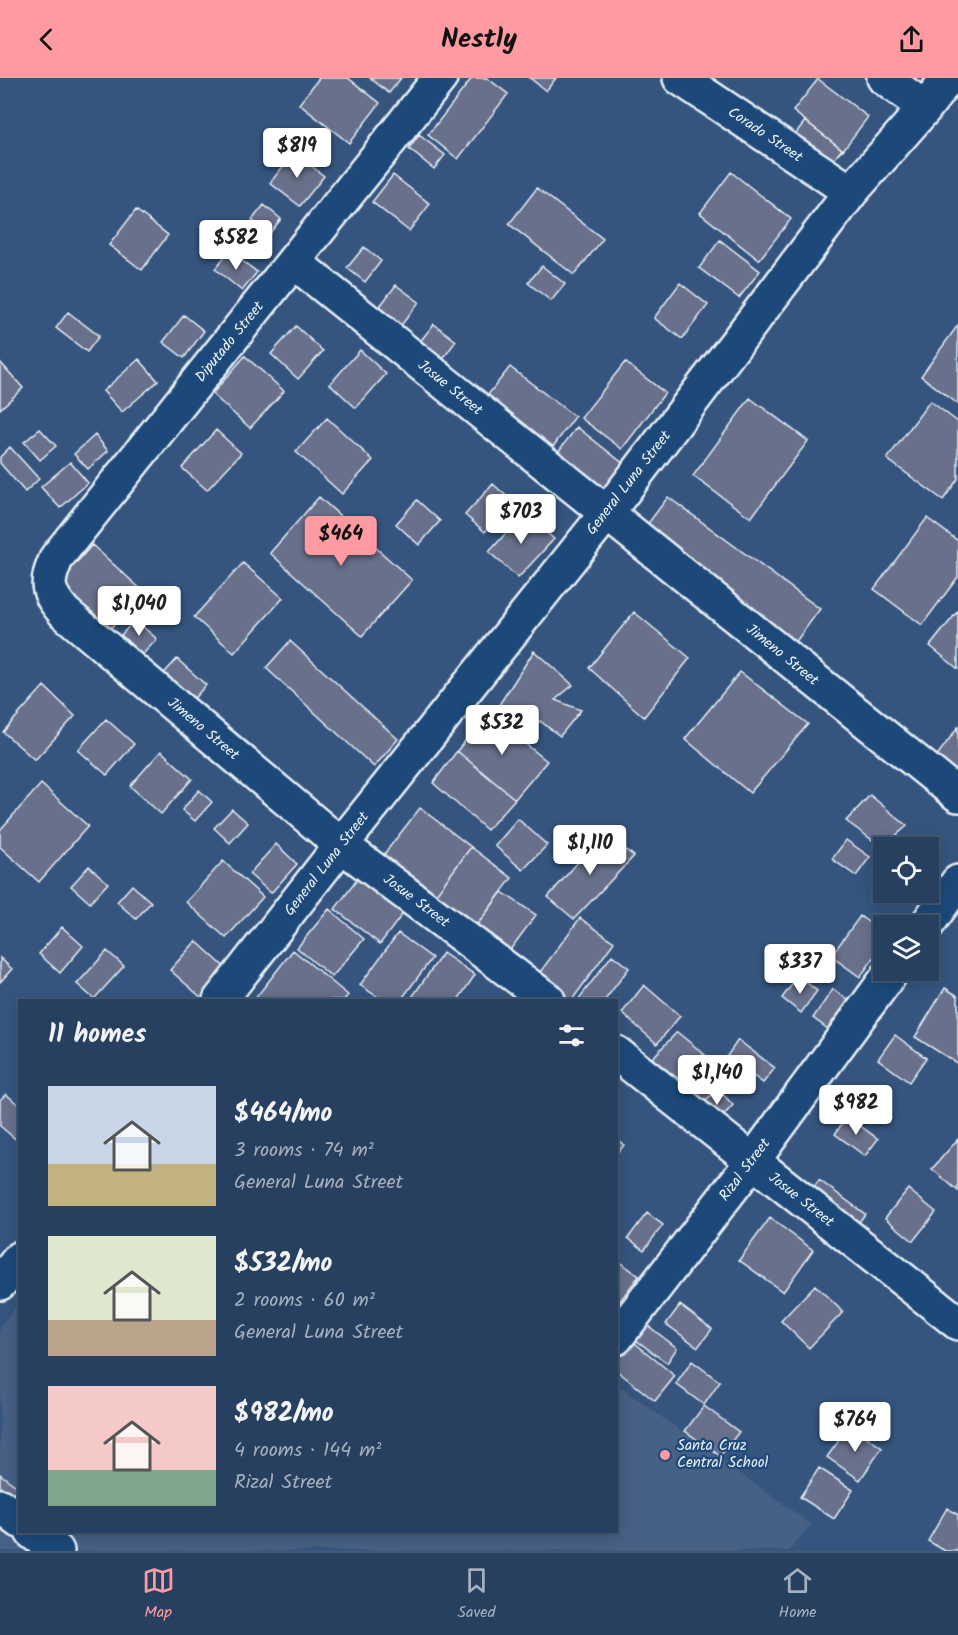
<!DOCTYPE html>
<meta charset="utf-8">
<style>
:root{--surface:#28405f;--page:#304765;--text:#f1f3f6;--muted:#a5afbd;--line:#445974;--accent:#ff9aa2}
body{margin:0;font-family:Kalam,sans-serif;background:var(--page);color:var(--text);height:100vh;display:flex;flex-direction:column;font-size:22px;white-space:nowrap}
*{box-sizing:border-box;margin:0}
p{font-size:20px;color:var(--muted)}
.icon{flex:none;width:33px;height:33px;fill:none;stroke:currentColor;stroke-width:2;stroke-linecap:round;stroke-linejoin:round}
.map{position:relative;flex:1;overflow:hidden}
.sheet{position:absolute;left:18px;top:921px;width:600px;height:534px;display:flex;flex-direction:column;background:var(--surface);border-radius:0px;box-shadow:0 3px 15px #0003,0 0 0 2px var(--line)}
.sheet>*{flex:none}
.controls{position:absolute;left:873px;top:759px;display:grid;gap:12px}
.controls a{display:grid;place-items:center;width:66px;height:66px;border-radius:0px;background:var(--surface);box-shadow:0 3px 15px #0003,0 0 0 2px var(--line);font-size:30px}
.price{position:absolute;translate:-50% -51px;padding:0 14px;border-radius:6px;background:#fff;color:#222;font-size:20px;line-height:39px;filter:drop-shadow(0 2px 3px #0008)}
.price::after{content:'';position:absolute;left:50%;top:36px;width:18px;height:14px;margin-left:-9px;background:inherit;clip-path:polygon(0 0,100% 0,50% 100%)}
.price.active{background:var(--accent);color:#111}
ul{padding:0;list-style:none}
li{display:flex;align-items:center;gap:18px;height:150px;padding:0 30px}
li span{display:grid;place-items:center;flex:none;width:168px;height:120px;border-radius:0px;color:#555}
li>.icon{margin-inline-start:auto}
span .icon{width:72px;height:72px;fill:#fffc;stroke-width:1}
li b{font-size:26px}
h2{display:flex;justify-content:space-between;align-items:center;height:72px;padding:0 30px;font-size:26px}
header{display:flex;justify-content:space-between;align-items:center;height:78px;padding:0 30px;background:var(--accent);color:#111;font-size:27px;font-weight:700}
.dock{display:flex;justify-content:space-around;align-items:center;height:84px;border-top:2px solid var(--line);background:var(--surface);font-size:16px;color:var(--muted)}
.dock a{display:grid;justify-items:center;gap:3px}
.dock .active{color:var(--accent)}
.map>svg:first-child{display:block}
.built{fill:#476085}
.building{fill:#676f8b;stroke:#e8f1f8;stroke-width:1.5}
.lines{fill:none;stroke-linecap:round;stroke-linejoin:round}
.minor-casing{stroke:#e8f1f8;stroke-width:38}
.minor{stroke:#1f4a7a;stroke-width:33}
.poi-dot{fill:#ff9aa2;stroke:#1f4a7a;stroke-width:2}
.labels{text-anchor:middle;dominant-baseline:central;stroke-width:4.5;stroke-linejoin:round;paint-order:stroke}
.street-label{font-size:15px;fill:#e8f1f8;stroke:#1f4a7a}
.poi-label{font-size:15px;fill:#e8f1f8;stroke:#1f4a7a;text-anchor:start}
</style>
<header><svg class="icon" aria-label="back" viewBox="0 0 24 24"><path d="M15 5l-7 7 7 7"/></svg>Nestly<svg class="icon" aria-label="share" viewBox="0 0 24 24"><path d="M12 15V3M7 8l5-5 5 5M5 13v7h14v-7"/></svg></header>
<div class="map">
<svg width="958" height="1473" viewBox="0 0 958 1473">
<rect width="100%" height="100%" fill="#35557f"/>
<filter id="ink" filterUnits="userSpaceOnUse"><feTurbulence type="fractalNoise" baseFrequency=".0167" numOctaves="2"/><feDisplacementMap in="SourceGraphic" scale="12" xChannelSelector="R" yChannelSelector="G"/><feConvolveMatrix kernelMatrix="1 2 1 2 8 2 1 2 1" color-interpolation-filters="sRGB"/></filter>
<g filter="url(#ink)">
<!-- built -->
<path class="built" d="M19,1224L20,1454H616L617,1307L811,1446L789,1473H0V1249Z"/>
<!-- building -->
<path class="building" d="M319,0H348L380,25L349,65L299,26Z
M370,0H401L389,15Z
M472,0H487L508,16L458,81L428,57Z
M530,0H556L546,13Z
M818,1L868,39L843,72L793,33Z
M805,43L842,71L826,92L789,64Z
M419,57L445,77L434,91L409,71Z
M294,74L324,98L300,128L270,105Z
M731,94L791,141L759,182L700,135Z
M393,97L430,126L409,153L372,124Z
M537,110L603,161L574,197L509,146Z
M264,127L281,141L269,156L252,142Z
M136,132L168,157L142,192L109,167Z
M260,158L268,164L259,174L251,168Z
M720,162L760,193L739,220L699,190Z
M364,169L381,183L365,204L347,190Z
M229,173L257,194L242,213L215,191Z
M542,188L565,206L551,223L528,205Z
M680,205L708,227L682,261L654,240Z
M396,207L419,224L399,250L377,232Z
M68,234L99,258L87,274L56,250Z
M184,237L204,253L184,280L163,264Z
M434,246L456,263L437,289L414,271Z
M958,247V326L921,298Z
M296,248L323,273L298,301L271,276Z
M360,272L386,296L356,330L330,306Z
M245,278L284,313L250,350L212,316Z
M139,281L158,303L122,334L103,313Z
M0,284L23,310L0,331Z
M625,284L665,315L622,371L581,340Z
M510,289L575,339L549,374L483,323Z
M750,320L808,363L751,440L693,398Z
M930,323L958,344V401L943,422L887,381Z
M327,340L373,382L342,416L296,374Z
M577,349L625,387L599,422L550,384Z
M40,351L56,368L40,382L24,364Z
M216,352L241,375L207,412L182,390Z
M95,357L108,373L88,391L74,376Z
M10,369L39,401L25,414L0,385V379Z
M70,384L88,405L60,430L41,409Z
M493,406L512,423L485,454L465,437Z
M319,419L412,502L362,558L270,475Z
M668,419L820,531L789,573L637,460Z
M417,422L440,443L419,467L396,446Z
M524,435L554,461L518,500L489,474Z
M927,440L958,463V499L922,547L874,511Z
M92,467L144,514L105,556L54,510Z
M243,485L283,520L234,575L194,539Z
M958,533V591L930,568Z
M634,534L690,580L644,639L589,590Z
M135,542L157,561L142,577L121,557Z
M290,563L398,661L374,689L266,590Z
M534,573L573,607L555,622L581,632L560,658L540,643L522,659L495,633Z
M177,581L206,607L187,628L158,602Z
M740,594L808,646L750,715L685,661Z
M44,608L75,638L35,682L3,654Z
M487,635L547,683L515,721L457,673Z
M106,641L134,666L107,697L78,672Z
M958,649V708L930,687Z
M161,673L192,701L161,736L130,708Z
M457,673L515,721L487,752L433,705Z
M41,706L88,748L39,804L0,769V752Z
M199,712L212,724L195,743L182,732Z
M870,717L907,748L882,769L846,743Z
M420,730L471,769L428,827L378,784Z
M232,731L248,745L230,765L214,750Z
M518,741L547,767L523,792L495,768Z
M603,755L634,778L574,841L548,819Z
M846,762L870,779L856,798L832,781Z
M276,766L297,786L271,815L249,796Z
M471,769L512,800L468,859L428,827Z
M223,783L263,819L226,860L186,824Z
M89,788L108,805L90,825L71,808Z
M359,799L404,834L380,866L335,831Z
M132,807L151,824L136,841L117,824Z
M502,814L536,837L501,884L468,859Z
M329,831L364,861L332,899L297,870Z
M860,838L884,856V866L860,899L831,878Z
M580,840L614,864L572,922H553L532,905Z
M62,849L83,868L60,895L39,876Z
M398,855L432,880L401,922H382L360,907Z
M196,863L231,895L204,922L170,892Z
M293,872L348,917L344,922H254Z
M107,873L124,888L94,921L77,906Z
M443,875L475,897L458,922H410Z
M612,877L629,890L605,922H578Z
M0,880L12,891L0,904Z
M798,898L817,913L801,935L782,920Z
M644,907L680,938L657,966L622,935Z
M945,910L958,918V986L915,959Z
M833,911L853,926L832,954L813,940Z
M677,954L704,976L673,1017L644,989Z
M895,957L926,980L909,1004L878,981Z
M738,962L775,990L763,1005L727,978Z
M704,976L728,996L700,1030L679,1009Z
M717,1010L733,1027L716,1046L700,1030Z
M6,1016L20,1028V1065L0,1048V1022Z
M847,1038L878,1061L865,1078L835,1056Z
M616,1061L624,1067L616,1077Z
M958,1061V1113L932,1091Z
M819,1102L865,1136L852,1154L806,1120Z
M908,1111L936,1134L913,1163L885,1140Z
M647,1135L663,1147L644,1172L628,1160Z
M770,1140L813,1172L783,1214L739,1182Z
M616,1181L639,1198L616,1228Z
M815,1207L843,1234L809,1270L781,1243Z
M680,1227L712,1251L698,1269L666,1246Z
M647,1247L677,1270L667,1285L636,1262Z
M630,1261L675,1298L655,1323L616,1292V1278Z
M692,1283L720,1304L704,1327L676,1306Z
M704,1328L739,1354L720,1378L685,1353Z
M850,1347L882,1370L860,1402L827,1379Z
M819,1390L853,1412L834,1441L800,1419Z
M0,1396L20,1411V1425L0,1410Z
M947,1430L958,1437V1473H945L928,1463Z"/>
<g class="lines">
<!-- minor casing -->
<g class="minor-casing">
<path id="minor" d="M440,0L57,479C45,506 46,513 65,535L341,767L548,922
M680,0L851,114
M884,0L925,30
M294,184L958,717
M926,848L958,804
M220,922L341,767L606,436L851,114L925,30L948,0
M616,975L958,1245
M0,1205L20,1180
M616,1260L752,1084L893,892
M0,1428L20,1443
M32,1454L57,1473"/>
</g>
<!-- minor -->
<use href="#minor" class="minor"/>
</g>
</g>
<!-- markers -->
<circle class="poi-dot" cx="665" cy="1377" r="6"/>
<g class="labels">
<!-- street labels -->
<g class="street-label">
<text transform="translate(765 57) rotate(34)">Corado Street</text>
<text transform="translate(230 264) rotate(-51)">Diputado Street</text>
<text transform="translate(450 310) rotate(39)">Josue Street</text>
<text transform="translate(629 405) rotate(-52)">General Luna Street</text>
<text transform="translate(782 577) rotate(39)">Jimeno Street</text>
<text transform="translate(203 651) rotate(40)">Jimeno Street</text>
<text transform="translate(327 786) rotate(-52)">General Luna Street</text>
<text transform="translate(416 823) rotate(37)">Josue Street</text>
<text transform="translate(745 1092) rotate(-53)">Rizal Street</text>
<text transform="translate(801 1122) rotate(38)">Josue Street</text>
</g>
<!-- poi labels -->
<g class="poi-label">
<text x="677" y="1368">Santa Cruz<tspan x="677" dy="17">Central School</tspan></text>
</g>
</g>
</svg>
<div class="controls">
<a><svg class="icon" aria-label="locate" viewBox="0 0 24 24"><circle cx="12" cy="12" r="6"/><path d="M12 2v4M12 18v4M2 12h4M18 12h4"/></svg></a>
<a><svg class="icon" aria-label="layers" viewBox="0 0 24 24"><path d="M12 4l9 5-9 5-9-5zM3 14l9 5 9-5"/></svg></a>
</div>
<b class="price" style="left:297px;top:101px">$819</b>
<b class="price" style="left:236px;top:193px">$582</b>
<b class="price" style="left:521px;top:467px">$703</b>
<b class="price active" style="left:341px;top:489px">$464</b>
<b class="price" style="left:139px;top:559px">$1,040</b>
<b class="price" style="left:502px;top:678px">$532</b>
<b class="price" style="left:590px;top:798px">$1,110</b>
<b class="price" style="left:800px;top:917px">$337</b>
<b class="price" style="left:717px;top:1028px">$1,140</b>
<b class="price" style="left:856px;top:1058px">$982</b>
<b class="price" style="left:855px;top:1375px">$764</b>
<section class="sheet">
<h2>11 homes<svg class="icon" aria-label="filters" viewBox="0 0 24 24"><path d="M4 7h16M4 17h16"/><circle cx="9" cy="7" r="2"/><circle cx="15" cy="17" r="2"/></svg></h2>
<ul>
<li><span style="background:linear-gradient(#c9d6e8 65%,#c2b280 0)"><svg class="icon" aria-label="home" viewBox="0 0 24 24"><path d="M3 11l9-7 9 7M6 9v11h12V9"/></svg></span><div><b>$464/mo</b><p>3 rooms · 74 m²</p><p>General Luna Street</p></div></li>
<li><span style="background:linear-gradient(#dfe7d0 70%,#b9a48a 0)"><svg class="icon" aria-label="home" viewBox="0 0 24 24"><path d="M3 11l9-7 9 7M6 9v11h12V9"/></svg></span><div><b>$532/mo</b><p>2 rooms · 60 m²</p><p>General Luna Street</p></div></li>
<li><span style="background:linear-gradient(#f6c9c9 70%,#7fa58c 0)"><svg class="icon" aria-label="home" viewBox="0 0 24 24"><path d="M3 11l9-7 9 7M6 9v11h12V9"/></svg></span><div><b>$982/mo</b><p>4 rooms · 144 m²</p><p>Rizal Street</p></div></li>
</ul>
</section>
</div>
<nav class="dock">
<a class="active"><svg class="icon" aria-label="map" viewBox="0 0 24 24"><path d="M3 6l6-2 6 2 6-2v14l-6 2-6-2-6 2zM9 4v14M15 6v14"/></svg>Map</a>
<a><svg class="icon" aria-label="saved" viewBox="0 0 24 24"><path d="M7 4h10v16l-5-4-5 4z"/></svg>Saved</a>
<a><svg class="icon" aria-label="home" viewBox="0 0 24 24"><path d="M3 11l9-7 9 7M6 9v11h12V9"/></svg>Home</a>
</nav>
